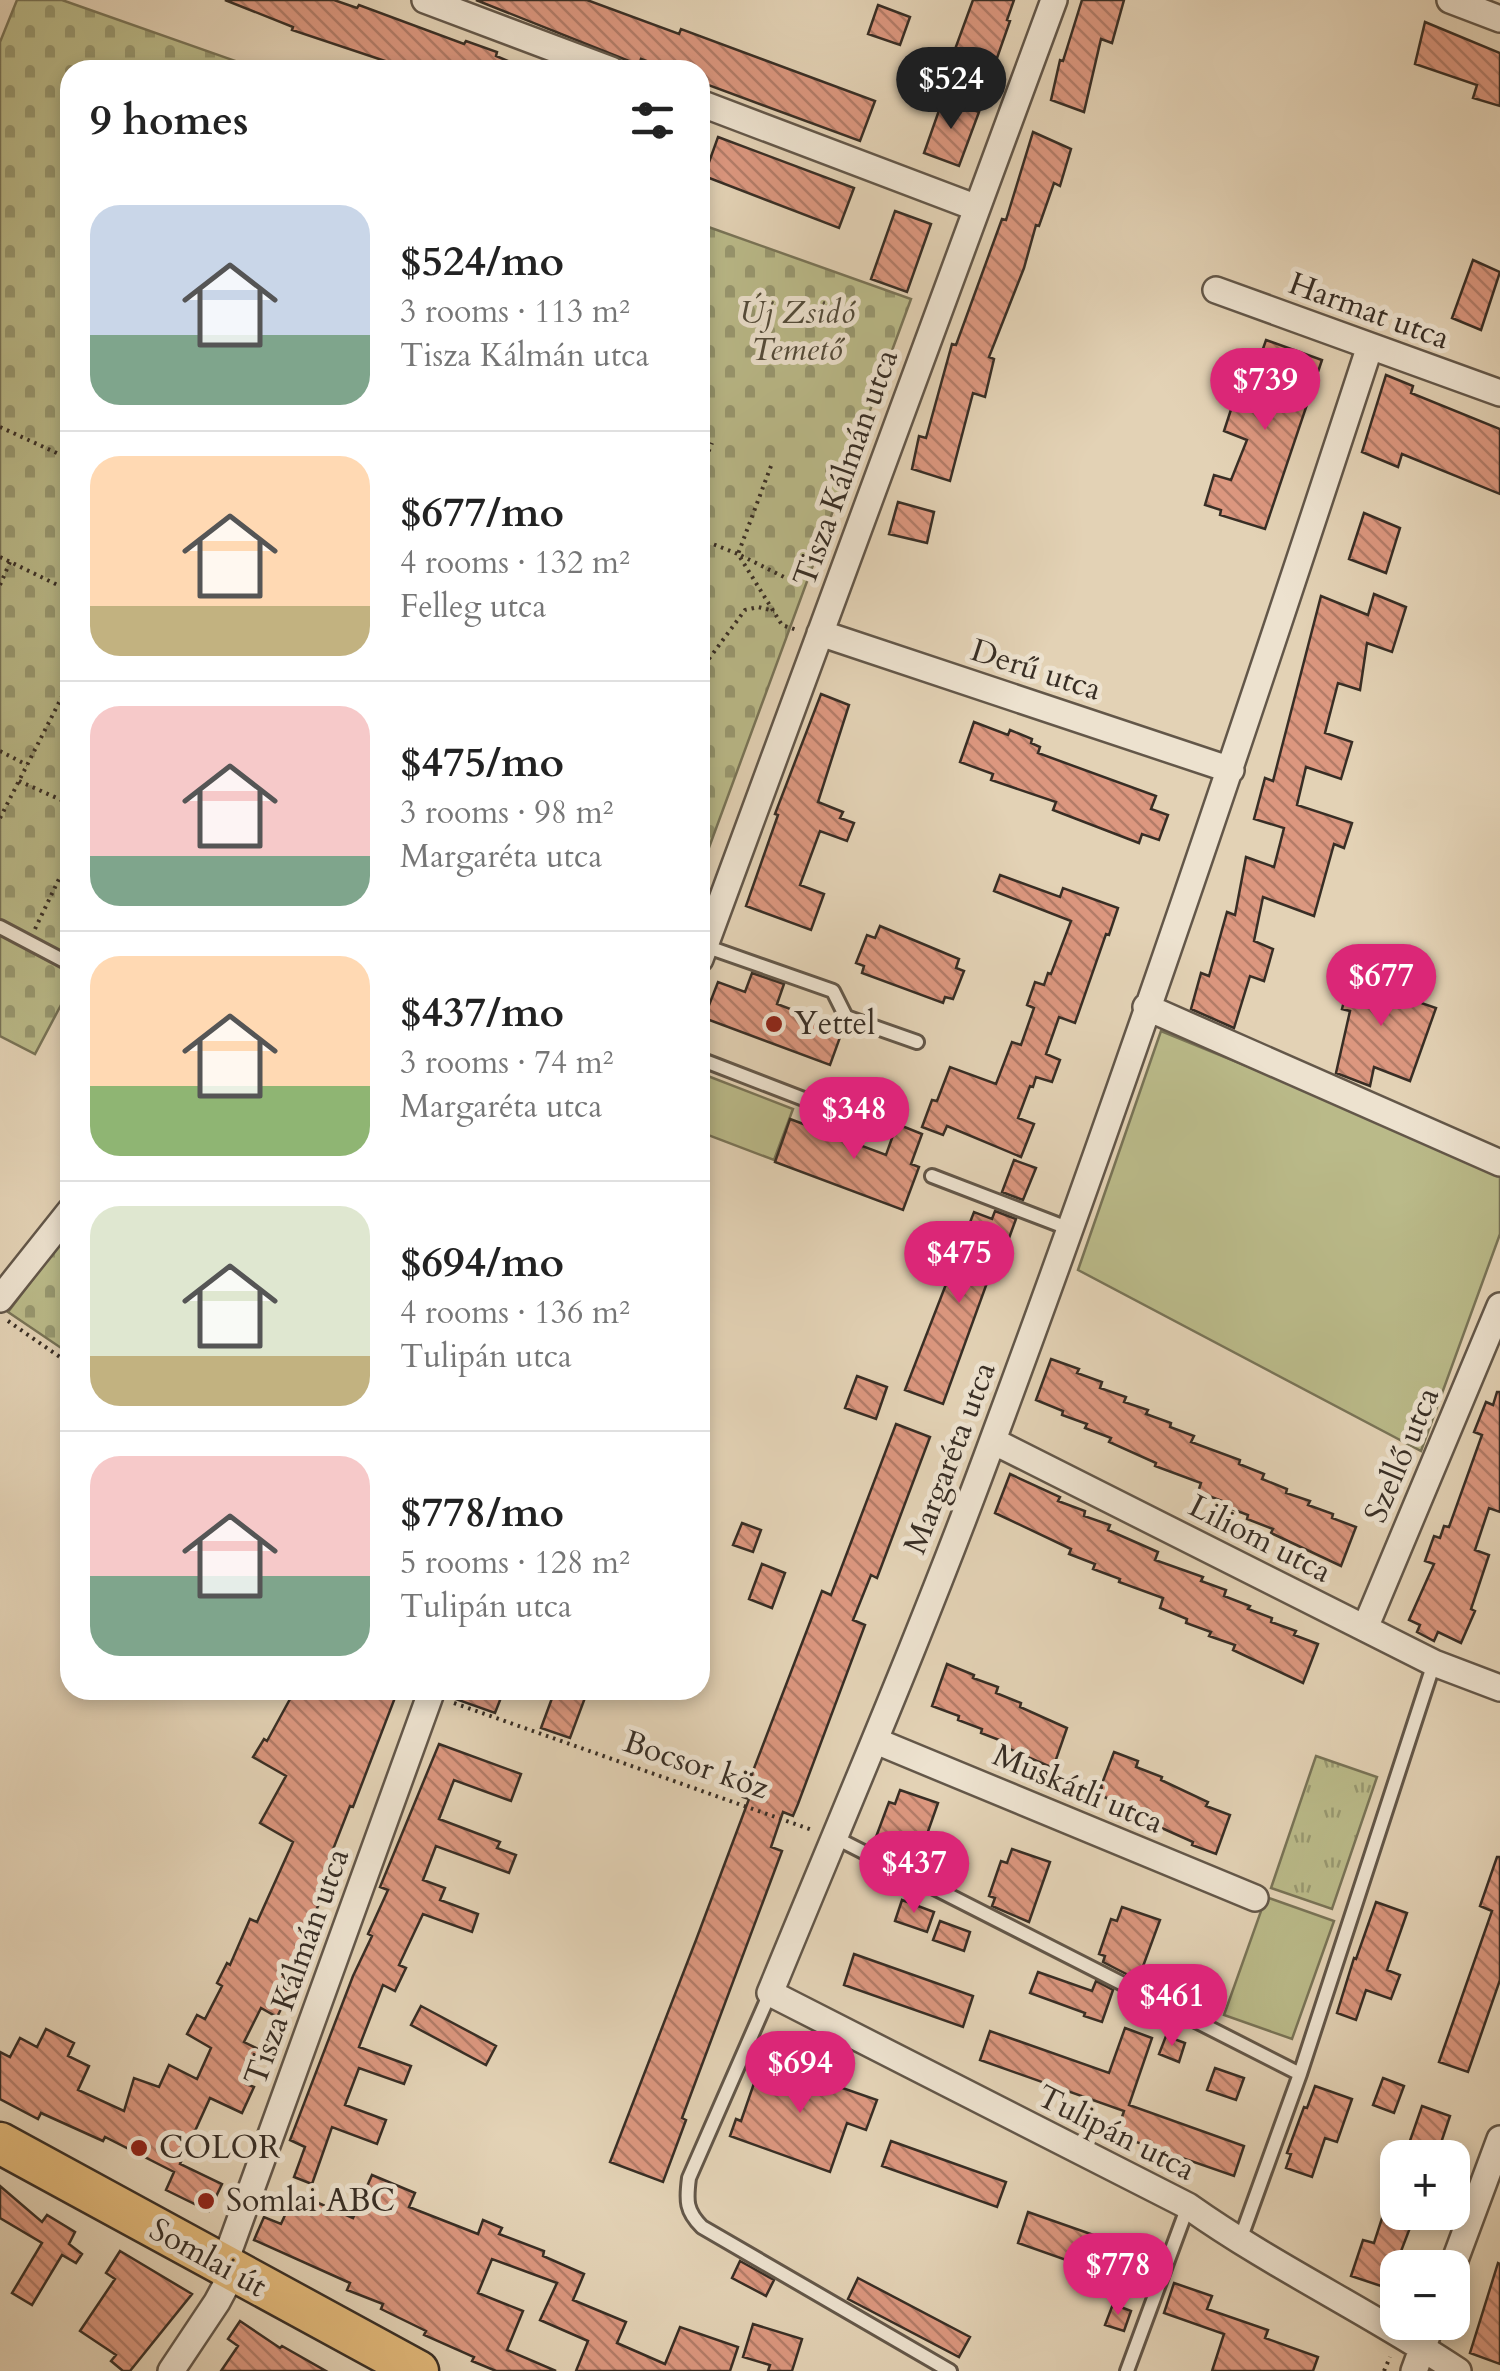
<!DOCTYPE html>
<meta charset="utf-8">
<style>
:root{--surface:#fff;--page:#f6f6f6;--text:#222;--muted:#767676;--line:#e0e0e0;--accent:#db2777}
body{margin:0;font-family:Cardo,serif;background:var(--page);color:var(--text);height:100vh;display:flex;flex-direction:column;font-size:38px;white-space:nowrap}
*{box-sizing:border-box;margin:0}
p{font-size:32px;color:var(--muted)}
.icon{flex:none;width:55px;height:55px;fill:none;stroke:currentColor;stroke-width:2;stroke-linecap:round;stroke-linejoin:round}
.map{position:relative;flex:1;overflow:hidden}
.side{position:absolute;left:60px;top:60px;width:650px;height:1640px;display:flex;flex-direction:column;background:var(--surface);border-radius:30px;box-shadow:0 5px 15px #0003}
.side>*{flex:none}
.fabs{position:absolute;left:1380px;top:2140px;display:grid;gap:20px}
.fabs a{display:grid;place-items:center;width:90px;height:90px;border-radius:20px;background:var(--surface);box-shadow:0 5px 15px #0003;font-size:50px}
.price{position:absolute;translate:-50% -85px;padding:0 22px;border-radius:35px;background:var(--accent);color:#fff;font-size:32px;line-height:65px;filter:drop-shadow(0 2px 5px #0008)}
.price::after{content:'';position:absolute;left:50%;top:60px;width:30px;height:22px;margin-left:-15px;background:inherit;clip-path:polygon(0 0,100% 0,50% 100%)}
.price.on{background:#222;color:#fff}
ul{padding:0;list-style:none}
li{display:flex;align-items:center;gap:30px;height:250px;padding:0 30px}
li+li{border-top:2px solid var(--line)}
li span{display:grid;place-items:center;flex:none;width:280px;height:200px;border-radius:30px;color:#555}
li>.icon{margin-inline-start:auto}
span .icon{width:120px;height:120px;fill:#fffc;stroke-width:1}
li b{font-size:42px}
h2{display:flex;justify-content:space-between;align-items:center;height:120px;padding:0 30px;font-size:42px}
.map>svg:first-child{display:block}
.grass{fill:#baba89;stroke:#797457;stroke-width:2.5}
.cemetery{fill:url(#cemetery-stones);stroke:#797457;stroke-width:2.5}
.park{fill:url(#park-tufts);stroke:#797457;stroke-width:2.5}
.building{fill:url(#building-back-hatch);stroke:#382e25;stroke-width:2.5}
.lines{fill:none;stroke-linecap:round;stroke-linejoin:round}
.service-casing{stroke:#635749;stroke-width:18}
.minor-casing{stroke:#635749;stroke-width:30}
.primary-casing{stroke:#382e25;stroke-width:45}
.path{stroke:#382e25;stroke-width:4;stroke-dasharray:2.5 5;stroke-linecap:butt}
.service{stroke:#ede2cf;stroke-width:12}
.minor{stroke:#ede2cf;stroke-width:25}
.primary{stroke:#e2b97a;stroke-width:40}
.poi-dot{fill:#8f2418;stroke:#ede2cf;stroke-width:4}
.labels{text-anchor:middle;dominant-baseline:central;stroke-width:10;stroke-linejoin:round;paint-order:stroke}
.street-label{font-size:32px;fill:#382e25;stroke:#ede2cf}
.park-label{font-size:32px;font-style:italic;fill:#524a39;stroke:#ede2cf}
.poi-label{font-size:32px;fill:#382e25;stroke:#ede2cf;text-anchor:start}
</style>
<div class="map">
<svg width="1500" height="2371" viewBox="0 0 1500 2371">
<defs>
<pattern id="cemetery-stones" width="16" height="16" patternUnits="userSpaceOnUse" patternTransform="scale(2.5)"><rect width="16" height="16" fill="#baba89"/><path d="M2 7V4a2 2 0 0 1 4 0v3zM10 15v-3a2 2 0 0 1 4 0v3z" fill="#989870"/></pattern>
<pattern id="park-tufts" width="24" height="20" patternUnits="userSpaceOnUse" patternTransform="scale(2.5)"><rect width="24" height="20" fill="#baba89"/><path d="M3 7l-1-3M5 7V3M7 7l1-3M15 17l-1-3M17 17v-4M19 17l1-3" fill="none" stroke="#989870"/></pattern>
<pattern id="building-back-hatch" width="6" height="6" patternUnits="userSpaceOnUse" patternTransform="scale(2.5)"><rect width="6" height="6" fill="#dc977f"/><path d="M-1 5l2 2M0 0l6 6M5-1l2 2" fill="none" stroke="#b37c68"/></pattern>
</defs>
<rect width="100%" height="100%" fill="#e3d2b5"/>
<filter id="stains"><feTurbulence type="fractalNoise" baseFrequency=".002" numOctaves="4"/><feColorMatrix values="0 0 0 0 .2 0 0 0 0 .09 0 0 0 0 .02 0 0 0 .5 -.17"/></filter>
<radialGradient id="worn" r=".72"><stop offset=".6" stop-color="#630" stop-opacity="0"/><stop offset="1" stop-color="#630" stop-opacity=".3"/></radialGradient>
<!-- grass -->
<path class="grass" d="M1161,1031L1500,1170V1234L1421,1451L1078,1270Z
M700,1073L793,1109L774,1160L700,1132Z
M1266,1897L1334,1921L1292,2039L1224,2015Z"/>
<!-- cemetery -->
<path class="cemetery" d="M17,0H62L261,70H70V988L35,1054L0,1036V42Z
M700,224L911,299L700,872Z
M70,1230V1354L8,1312Z"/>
<!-- park -->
<path class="park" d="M1316,1756L1377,1777L1332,1909L1271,1888Z"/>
<!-- building -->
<path class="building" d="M225,0H334L357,8L359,5L464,44L466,41L497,52L496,56L529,70H412L292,30L293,27Z
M476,0H587L679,34L681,29L875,101L860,141L700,82V70H670L641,59L639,65Z
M973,0H1014L1007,20L1010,21L990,78L950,63Z
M1082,0H1124L1112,43L1101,39L1084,112L1051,100L1060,60L1063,61Z
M878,5L910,17L900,45L868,34Z
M1425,22L1500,53V106L1473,98L1477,85L1415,64Z
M943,99L979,112L959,166L924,153Z
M1033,132L1071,149L1060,186L1054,183L1039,226L1036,225L1024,268L989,357L994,359L985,397L973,393L950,481L912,469L919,436L926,438L952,344L956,345L1002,219L1006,220Z
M718,137L854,188L839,228L704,176Z
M895,211L931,224L907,292L871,279Z
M1473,260L1500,272L1481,330L1452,318Z
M1266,340L1322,360L1265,529L1220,515L1221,510L1205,505L1214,475L1231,480L1247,440L1224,431L1238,388L1248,392Z
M1386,375L1413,386L1411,393L1500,429V494L1402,454L1398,467L1362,452Z
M898,502L934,512L927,543L889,534Z
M1364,513L1400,528L1386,573L1349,559Z
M1374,594L1406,607L1392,652L1367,643L1360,690L1338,683L1325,733L1352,742L1341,779L1306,767L1297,805L1352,823L1344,848L1334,844L1314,916L1263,897L1254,941L1273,949L1264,981L1250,976L1234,1028L1191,1009L1201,973L1209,976L1227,912L1235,915L1246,857L1274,867L1284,828L1254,819L1265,778L1273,781L1321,596L1368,615Z
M821,694L849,705L818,802L843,812L840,818L854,823L847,841L820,831L800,885L824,894L811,930L746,906L778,815L775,814Z
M974,722L1008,735L1010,730L1032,739L1031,743L1040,747L1038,753L1156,796L1151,809L1168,815L1159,840L1142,834L1139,843L1053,810L1056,802L991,780L993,774L960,762Z
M1000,875L1060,897L1063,888L1118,908L1109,935L1106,934L1075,1023L1059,1017L1046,1054L1060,1060L1052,1082L1036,1077L1033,1087L1030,1086L1018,1118L1034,1124L1021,1157L947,1126L943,1135L922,1127L932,1100L937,1101L950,1067L996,1084L1012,1042L1021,1045L1034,1008L1027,1005L1035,982L1044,985L1048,973L1051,974L1071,921L994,891Z
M880,926L959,959L956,968L964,971L953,999L945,997L943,1003L862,973L864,966L856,963L867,935L875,938Z
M1353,965L1392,979L1389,992L1436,1008L1410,1081L1374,1067L1370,1086L1336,1073L1350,1011L1342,1009Z
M752,973L784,984L777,1004L843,1029L830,1065L704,1018L718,982L745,992Z
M790,1119L886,1155L897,1124L922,1134L911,1164L919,1167L903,1210L775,1162Z
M1014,1160L1036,1168L1023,1200L1002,1192Z
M995,1211L1016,1219L1005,1249L1000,1247L943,1404L905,1390L974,1212L992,1219Z
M1051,1359L1079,1369L1077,1373L1102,1382L1100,1388L1126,1397L1124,1402L1148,1410L1146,1414L1171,1423L1170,1427L1194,1436L1191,1442L1240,1460L1239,1464L1264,1474L1262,1479L1287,1489L1286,1493L1310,1501L1308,1505L1333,1514L1332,1518L1356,1527L1341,1566L1271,1533L1273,1529L1247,1519L1248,1515L1224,1506L1225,1502L1198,1492L1201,1483L1155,1466L1156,1463L1109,1442L1111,1438L1085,1428L1087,1424L1062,1415L1063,1411L1036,1400Z
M857,1376L887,1387L876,1419L845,1408Z
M1497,1392H1500V1512L1489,1508L1475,1550L1489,1555L1471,1609L1475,1611L1461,1643L1438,1632L1434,1641L1417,1632L1420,1625L1409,1620L1434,1564L1425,1561L1434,1536L1440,1538L1444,1526L1449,1527L1482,1435L1474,1432L1486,1402L1493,1405Z
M896,1424L930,1437L877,1578L871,1575L853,1620L865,1625L798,1804L793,1816L783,1812L771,1847L782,1851L682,2118L686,2120L663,2182L610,2162L696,1940L749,1799L743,1797L822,1591L831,1595Z
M1010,1474L1060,1497L1058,1501L1085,1511L1084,1516L1110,1525L1108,1530L1158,1552L1155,1560L1203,1577L1201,1581L1226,1590L1224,1596L1250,1606L1248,1609L1272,1618L1271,1622L1296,1631L1294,1635L1318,1644L1303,1683L1233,1650L1235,1645L1209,1636L1211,1632L1186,1623L1187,1619L1160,1608L1163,1598L1119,1582L1120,1579L1093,1569L1095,1564L1069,1554L1071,1549L995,1513Z
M742,1523L761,1530L753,1552L733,1545Z
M762,1564L785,1573L772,1608L749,1599Z
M947,1664L974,1675L973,1678L998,1687L996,1693L1021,1703L1020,1707L1067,1728L1053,1768L1005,1747L1007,1743L981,1733L982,1729L958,1720L959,1716L932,1706Z
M295,1690H384L396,1695L353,1807L350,1806L321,1880L328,1883L283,1987L290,1991L277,2017L261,2008L244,2042L264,2052L246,2084L254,2087L242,2113L210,2098L180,2164L222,2184L209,2211L166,2190L174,2172L105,2137L103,2141L41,2113L38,2119L0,2099V2052L10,2057L20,2038L37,2047L46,2029L74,2043L68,2056L89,2066L78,2090L124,2111L134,2078L159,2087L169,2065L197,2079L211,2048L187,2034L197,2015L205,2019L222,1986L217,1983L227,1963L230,1965L250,1919L257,1922L293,1842L260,1823L286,1776L253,1757L264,1739L267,1741Z
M448,1690H504L495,1713L447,1696Z
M555,1690H572L586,1695L570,1738L541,1728Z
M439,1744L521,1774L511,1801L454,1780L439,1819L500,1842L497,1848L516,1855L509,1873L436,1846L423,1880L445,1888L440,1900L478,1914L472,1932L423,1914L399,1965L406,1968L395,1991L383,1985L359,2047L411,2066L404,2084L359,2068L345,2105L386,2120L377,2144L332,2127L312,2184L294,2177L305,2147L290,2140L353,1976L372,1936L368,1934L388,1890L380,1887Z
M1114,1752L1138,1761L1136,1767L1162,1777L1161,1780L1208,1802L1206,1806L1230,1815L1216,1854L1192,1845L1193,1842L1146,1821L1147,1817L1098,1794Z
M900,1790L938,1803L917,1863L879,1849L883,1839L876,1837L889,1802L895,1804Z
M1012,1849L1050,1862L1029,1922L992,1906L995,1898L989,1896L1001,1861L1007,1863Z
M1497,1857H1500V1980L1468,2072L1439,2062L1492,1911L1480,1906Z
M902,1900L934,1912L927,1932L895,1921Z
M1376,1902L1407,1913L1387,1970L1400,1975L1391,1999L1366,1990L1356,2020L1337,2013L1354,1958L1356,1959Z
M1122,1907L1160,1920L1138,1980L1103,1962L1105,1956L1099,1954L1111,1919L1117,1921Z
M940,1921L970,1932L964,1951L933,1940Z
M854,1954L973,1996L963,2027L844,1985Z
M1038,1972L1092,1991L1096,1981L1113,1990L1102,2022L1084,2016L1085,2013L1030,1993Z
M421,2006L496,2046L486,2065L411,2025Z
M1125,2028L1152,2038L1129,2105L1244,2146L1234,2176L1116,2135L1124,2111L980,2060L990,2031L1109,2073Z
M1166,2036L1185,2043L1179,2062L1159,2054Z
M762,2060L877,2100L866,2130L847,2123L830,2172L730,2136L736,2119L741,2121Z
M1215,2068L1244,2078L1236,2100L1207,2090Z
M1383,2078L1404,2086L1394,2113L1373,2105Z
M1315,2086L1352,2099L1337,2142L1325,2138L1312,2177L1286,2168L1291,2154L1287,2153L1304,2107L1307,2108Z
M1422,2106L1450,2116L1436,2158H1404Z
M891,2141L1006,2182L997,2207L882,2166Z
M372,2175L415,2193L409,2207L478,2234L483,2220L502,2228L499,2234L544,2251L543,2256L584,2274L573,2300L626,2322L617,2343L665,2364L680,2327L738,2347L730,2371H576L588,2341L540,2320L557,2283L492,2259L478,2293L523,2311L507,2350L556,2371H496L472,2361L474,2357L424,2335L426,2331L381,2309L383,2304L347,2290L350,2283L254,2240L264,2217L281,2224L295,2193L353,2218Z
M0,2186L42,2222L47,2215L75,2232L69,2244L82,2254L76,2263L62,2255L32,2305L12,2293L42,2243L0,2218Z
M1028,2212L1145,2253L1134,2284L1018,2243Z
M1384,2212H1416L1387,2288L1351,2276L1363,2240L1374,2243Z
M120,2251L192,2294L130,2371H123L111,2361L116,2355L80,2331L115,2279L106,2273Z
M740,2261L774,2280L766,2296L732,2278Z
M1498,2263L1500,2264V2364L1470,2353Z
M858,2278L970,2337L959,2357L848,2299Z
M1174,2283L1212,2296L1207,2309L1268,2330L1265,2338L1318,2357L1313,2371H1212L1224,2334L1164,2313Z
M1113,2304L1131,2311L1124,2331L1105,2325Z
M240,2321L280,2348L282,2346L326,2371H221L238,2346L228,2339Z
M753,2324L802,2339L792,2371H768L770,2365L743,2357Z"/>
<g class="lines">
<!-- service casing -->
<g class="service-casing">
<path id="service" d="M0,927L70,964
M705,946L833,991L846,1017L917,1042
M700,1059L884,1130
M932,1176L1070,1229
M834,1837L1300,2074
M770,1993L689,2178C686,2201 686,2211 702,2227L950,2371
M1240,2240L1300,2074L1434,1663
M1127,2371L1188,2206"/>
</g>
<!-- minor casing -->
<g class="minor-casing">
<path id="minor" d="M425,0L611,70
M1450,0L1500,19
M700,103L977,208
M1216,290L1500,393
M1370,346C1250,712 1128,1077 994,1437C925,1625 846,1808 770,1993L1188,2206C1274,2267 1370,2312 1458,2371
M820,633L1231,770
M700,959L1054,0
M1146,1007L1500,1163
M0,1299L70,1211
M993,1441L1434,1663L1500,1688
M1365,1628L1500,1306
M876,1741L1255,1898
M223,2267L432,1690
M1452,2268L1500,2139
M171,2371L217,2302L233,2272
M1414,2371L1432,2322"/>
</g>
<!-- primary casing -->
<g class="primary-casing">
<path id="primary" d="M0,2143L418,2371"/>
</g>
<!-- path -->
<path class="path" d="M0,427L70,459
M771,466L738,554L784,577
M700,472L712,443
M700,539L738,554L782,625L797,630
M0,557L70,591
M0,585L10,562
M700,671L745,610L758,607L774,611
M0,751L27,765
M19,781L70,804
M0,818L70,681
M35,929L59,879
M8,1321L70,1364
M454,1703L812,1830
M1384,2371L1390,2357"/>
<!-- service -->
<use href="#service" class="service"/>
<!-- minor -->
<use href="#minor" class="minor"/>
<!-- primary -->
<use href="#primary" class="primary"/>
</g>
<!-- markers -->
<g class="poi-dot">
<circle cx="774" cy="1024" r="10"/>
<circle cx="139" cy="2148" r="10"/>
<circle cx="206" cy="2201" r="10"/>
</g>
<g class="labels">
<!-- street labels -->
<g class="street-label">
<text transform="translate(1369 311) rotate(20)">Harmat utca</text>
<text transform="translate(846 468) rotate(-70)">Tisza Kálmán utca</text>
<text transform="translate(1036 670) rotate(18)">Derű utca</text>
<text transform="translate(1402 1455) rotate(-67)">Szellő utca</text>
<text transform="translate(950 1458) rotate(-69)">Margaréta utca</text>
<text transform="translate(1260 1539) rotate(27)">Liliom utca</text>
<text transform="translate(696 1765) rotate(19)">Bocsor köz</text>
<text transform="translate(1078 1789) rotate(23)">Muskátli utca</text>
<text transform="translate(297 1967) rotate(-70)">Tisza Kálmán utca</text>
<text transform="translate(1116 2133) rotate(27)">Tulipán utca</text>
<text transform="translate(208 2258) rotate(29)">Somlai út</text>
</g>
<!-- park labels -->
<g class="park-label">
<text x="797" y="313">Új Zsidó<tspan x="797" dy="37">Temető</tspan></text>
</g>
<!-- poi labels -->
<g class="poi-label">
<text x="794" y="1024">Yettel</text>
<text x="159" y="2148">COLOR</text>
<text x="226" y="2201">Somlai ABC</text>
</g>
</g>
<rect width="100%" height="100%" filter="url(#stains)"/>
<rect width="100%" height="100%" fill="url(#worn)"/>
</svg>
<div class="fabs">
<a>+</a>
<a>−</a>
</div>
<b class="price on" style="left:951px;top:132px">$524</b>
<b class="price" style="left:1265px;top:433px">$739</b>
<b class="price" style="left:1381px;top:1029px">$677</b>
<b class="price" style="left:854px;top:1162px">$348</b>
<b class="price" style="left:959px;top:1306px">$475</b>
<b class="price" style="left:914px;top:1916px">$437</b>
<b class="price" style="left:1172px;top:2049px">$461</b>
<b class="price" style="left:800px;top:2116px">$694</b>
<b class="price" style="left:1118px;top:2318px">$778</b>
<section class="side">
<h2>9 homes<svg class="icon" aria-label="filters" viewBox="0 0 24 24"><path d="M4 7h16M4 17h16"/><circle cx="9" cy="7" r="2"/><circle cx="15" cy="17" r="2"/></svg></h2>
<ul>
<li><span style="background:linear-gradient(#c9d6e8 65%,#7fa58c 0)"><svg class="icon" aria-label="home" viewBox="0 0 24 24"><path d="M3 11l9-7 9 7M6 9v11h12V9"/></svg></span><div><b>$524/mo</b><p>3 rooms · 113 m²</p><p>Tisza Kálmán utca</p></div></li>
<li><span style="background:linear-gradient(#ffd9b3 75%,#c2b280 0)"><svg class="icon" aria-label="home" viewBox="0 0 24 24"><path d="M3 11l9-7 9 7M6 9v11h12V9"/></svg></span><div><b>$677/mo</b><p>4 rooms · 132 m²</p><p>Felleg utca</p></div></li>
<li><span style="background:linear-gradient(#f6c9c9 75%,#7fa58c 0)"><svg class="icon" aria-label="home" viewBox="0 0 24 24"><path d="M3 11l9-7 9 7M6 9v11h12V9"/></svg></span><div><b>$475/mo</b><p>3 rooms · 98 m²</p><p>Margaréta utca</p></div></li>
<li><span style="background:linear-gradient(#ffd9b3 65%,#8fb573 0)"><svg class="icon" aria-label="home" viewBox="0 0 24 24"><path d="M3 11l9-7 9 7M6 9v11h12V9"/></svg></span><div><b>$437/mo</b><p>3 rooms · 74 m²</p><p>Margaréta utca</p></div></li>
<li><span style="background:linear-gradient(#dfe7d0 75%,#c2b280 0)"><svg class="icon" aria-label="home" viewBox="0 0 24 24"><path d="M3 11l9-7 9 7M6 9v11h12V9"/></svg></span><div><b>$694/mo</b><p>4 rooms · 136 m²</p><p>Tulipán utca</p></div></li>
<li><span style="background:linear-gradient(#f6c9c9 60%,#7fa58c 0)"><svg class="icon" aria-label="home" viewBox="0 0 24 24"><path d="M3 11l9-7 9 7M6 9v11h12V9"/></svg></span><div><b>$778/mo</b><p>5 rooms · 128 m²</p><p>Tulipán utca</p></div></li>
</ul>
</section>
</div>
